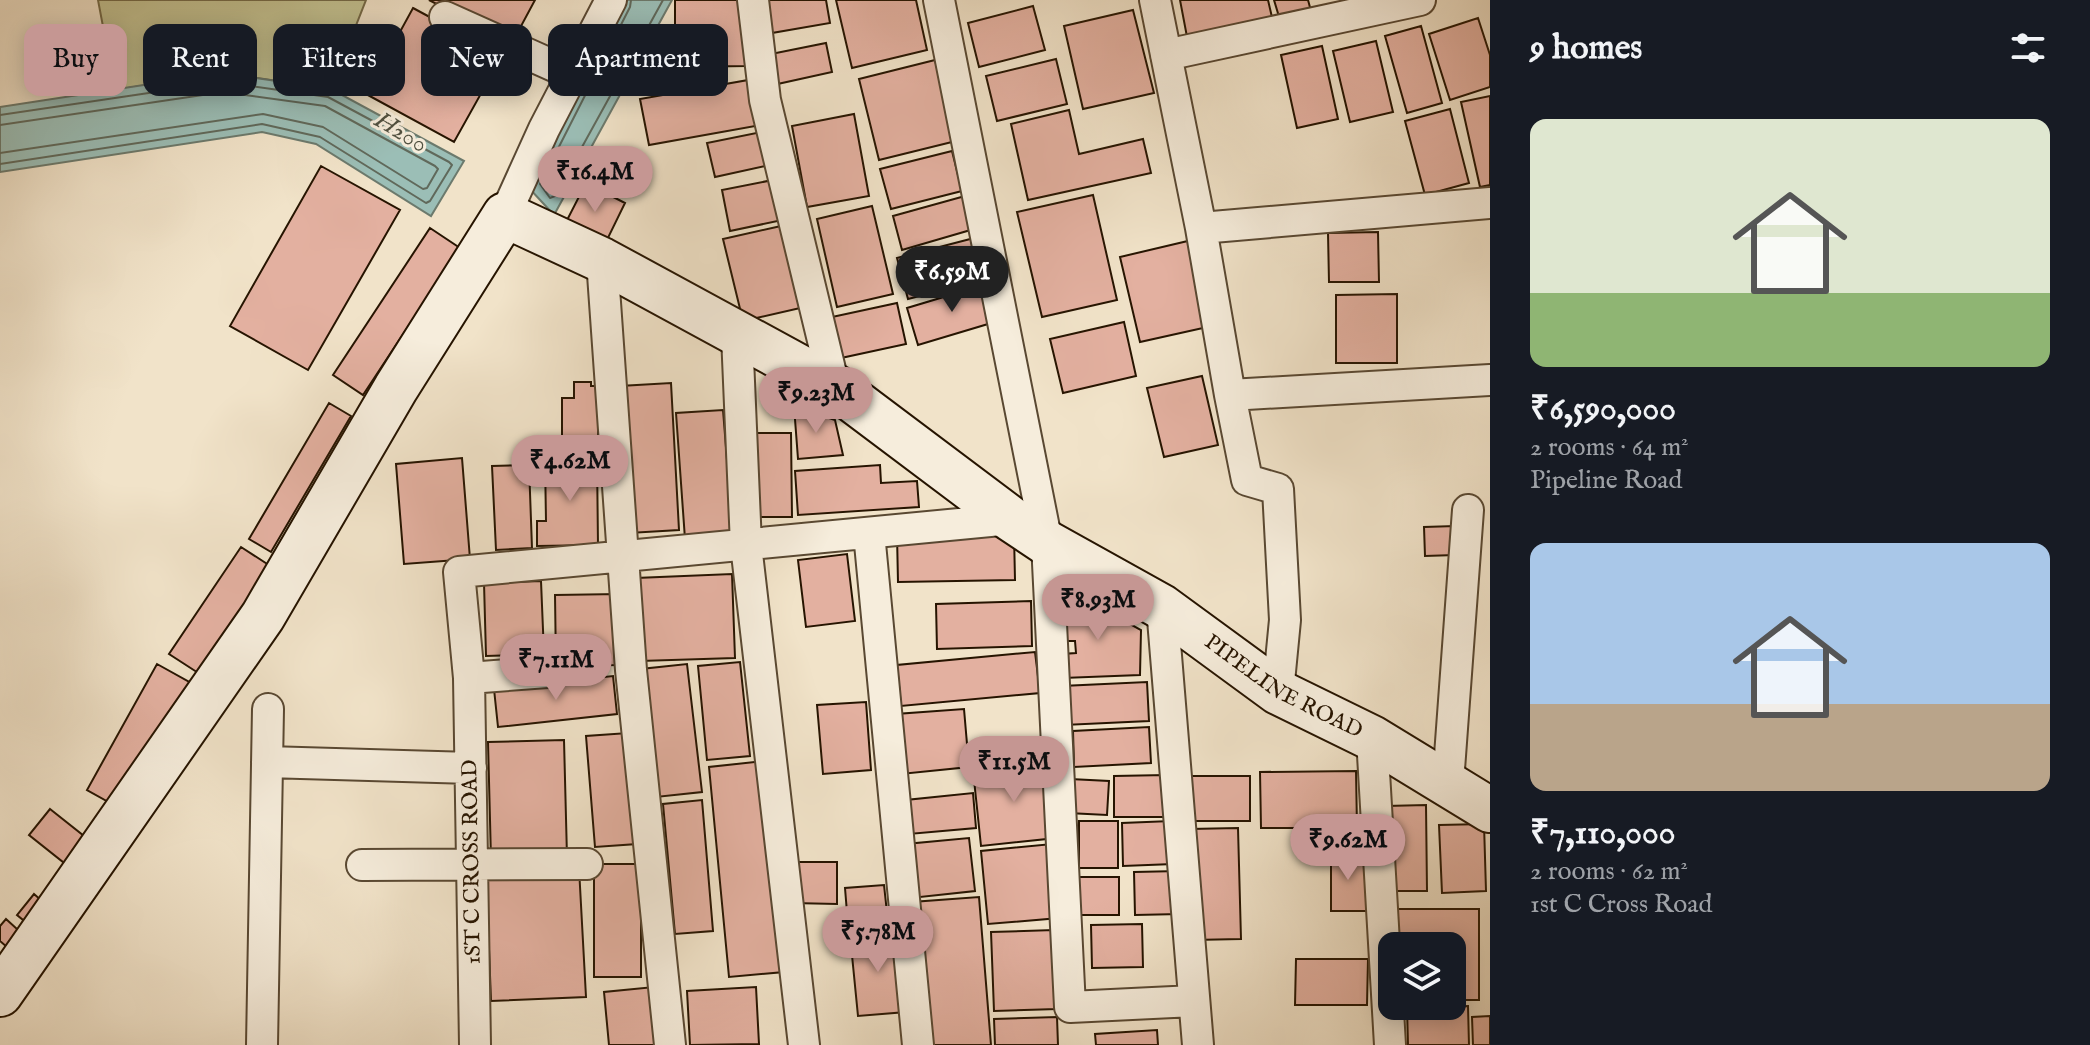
<!DOCTYPE html>
<meta charset="utf-8">
<style>
:root{--surface:#171b24;--page:#242831;--text:#f1f3f6;--muted:#9ea1a6;--accent:#c59692}
body{margin:0;font-family:"IM FELL English",serif;background:var(--page);color:var(--text);height:100vh;display:flex;flex-direction:column;font-size:30px;white-space:nowrap}
*{box-sizing:border-box;margin:0}
p{font-size:26px;color:var(--muted)}
.icon{flex:none;width:44px;height:44px;fill:none;stroke:currentColor;stroke-width:2;stroke-linecap:round;stroke-linejoin:round}
.map{position:relative;flex:1;overflow:hidden}
.side{display:flex;flex-direction:column;background:var(--surface);width:600px}
.side>*{flex:none}
.top-card{position:absolute;left:24px;top:24px;width:760px;height:72px;display:flex;gap:16px}
.controls{position:absolute;left:1378px;top:932px;display:grid;gap:16px}
.controls a{display:grid;place-items:center;width:88px;height:88px;border-radius:16px;background:var(--surface);box-shadow:0 4px 20px #0003;font-size:40px}
.price{position:absolute;translate:-50% -68px;padding:0 18px;border-radius:28px;background:var(--accent);color:#111;font-size:26px;line-height:52px;filter:drop-shadow(0 2px 4px #0008)}
.price::after{content:'';position:absolute;left:50%;top:48px;width:24px;height:18px;margin-left:-12px;background:inherit;clip-path:polygon(0 0,100% 0,50% 100%)}
.price.on{background:#222;color:#fff}
ul{padding:0;list-style:none}
li{display:grid;align-content:center;gap:16px;height:424px;padding:0 40px}
li span{display:grid;place-items:center;height:248px;border-radius:16px;color:#555}
li>.icon{margin-inline-start:auto}
span .icon{width:144px;height:144px;fill:#fffc;stroke-width:1}
li b{font-size:34px}
h2{display:flex;justify-content:space-between;align-items:center;height:96px;padding:0 40px;font-size:34px}
.pill{padding:0 28px;border-radius:16px;background:var(--surface);box-shadow:0 4px 20px #0003;font-size:28px;line-height:72px}
.pill.on{background:var(--accent);color:#111}
main{display:flex;flex:1;min-height:0}
.map>svg:first-child{display:block}
.green{fill:#c2c191;stroke:#746a48;stroke-width:2}
.water{fill:#9bbeb6;stroke:#6c7a6d;stroke-width:2}
.lines{fill:none;stroke-linecap:round;stroke-linejoin:round}
.shore{stroke:#60695b;stroke-width:2}
.building{fill:#e3b0a0;stroke:#261400;stroke-width:2}
.street-casing{stroke:#594832;stroke-width:34}
.secondary-casing{stroke:#261400;stroke-width:48}
.path{stroke:#261400;stroke-width:5;stroke-dasharray:2 4;stroke-linecap:butt}
.street{stroke:#f6eddc;stroke-width:30}
.secondary{stroke:#f6eddc;stroke-width:44}
.labels{text-anchor:middle;dominant-baseline:central;stroke-width:6;stroke-linejoin:round;paint-order:stroke}
.street-label{font-size:22px;fill:#261400;stroke:#f6eddc}
.water-label{font-size:24px;font-style:italic;fill:#4f5040;stroke:#f6eddc}
</style>
<main>
<div class="map">
<svg width="1490" height="1045" viewBox="0 0 1490 1045">
<rect width="100%" height="100%" fill="#f1e3c9"/>
<filter id="stains"><feTurbulence type="fractalNoise" baseFrequency=".0025" numOctaves="4"/><feColorMatrix values="0 0 0 0 .2 0 0 0 0 .09 0 0 0 0 .02 0 0 0 .5 -.17"/></filter>
<radialGradient id="worn" r=".72"><stop offset=".6" stop-color="#630" stop-opacity="0"/><stop offset="1" stop-color="#630" stop-opacity=".3"/></radialGradient>
<!-- green -->
<path class="green" d="M98,0H366L331,89L223,73L115,90Z"/>
<!-- water -->
<path class="water" d="M624,0H672L554,215L529,188Z
M222,73L331,89L464,161L431,216L316,144L262,132L0,172V107Z"/>
<g class="lines">
<!-- shore -->
<path class="shore" d="M631,0L630,7L540,184L550,198L555,196L663,0
M0,115L223,82L328,97L449,162L452,165L430,201L426,203L320,137L262,124L0,164
M0,125L223,92L325,106L435,166L438,169L427,188L423,189L323,127L263,114L0,153"/>
</g>
<!-- building -->
<path class="building" d="M429,0H535L512,43Z
M675,0H746L747,66L675,67Z
M760,0H826L830,23L766,34Z
M836,0H916L927,50L852,68Z
M1180,0H1268L1274,26L1188,42Z
M1274,0H1308L1311,11L1280,20Z
M1033,6L1045,50L979,67L968,23Z
M413,8L502,56L454,142L366,94Z
M1133,10L1154,93L1083,109L1064,26Z
M1478,18L1490,55V87L1450,100L1429,34Z
M1421,26L1442,103L1407,113L1385,36Z
M1376,41L1393,112L1350,122L1333,51Z
M826,43L832,72L773,85L766,55Z
M1322,46L1338,119L1297,128L1281,55Z
M1056,59L1067,104L997,121L986,76Z
M935,60L956,141L879,160L859,79Z
M754,79L761,125L649,145L640,99Z
M1490,96V185L1480,187L1461,102Z
M1450,109L1469,183L1425,195L1405,121Z
M1069,110L1079,154L1143,139L1151,173L1028,200L1011,124Z
M854,114L869,196L807,207L792,126Z
M772,130L779,163L715,177L707,143Z
M952,151L962,191L891,209L880,169Z
M321,166L400,210L308,370L230,326Z
M783,178L792,218L730,231L722,190Z
M586,183L625,203L605,244L565,224Z
M1093,195L1117,300L1042,317L1017,212Z
M965,196L974,229L902,250L893,216Z
M872,206L893,294L837,307L817,219Z
M790,224L809,306L743,321L723,239Z
M430,228L460,248L363,395L333,375Z
M1378,232L1379,282H1329L1328,233Z
M978,237L989,278L908,299L897,258Z
M1192,240L1212,326L1140,342L1120,257Z
M987,284L998,321L918,345L907,308Z
M1397,294V363H1336V295Z
M897,303L906,344L841,358L832,317Z
M1124,322L1136,376L1063,393L1050,339Z
M1202,376L1218,445L1164,457L1147,388Z
M574,382H591V386H598V445L562,446V398H574Z
M671,383L679,530L629,533L620,386Z
M329,403L351,416L271,552L249,539Z
M794,406L835,420L843,455L798,459Z
M723,410L733,535L685,539L676,413Z
M749,433H791L792,517H750Z
M462,458L470,559L404,564L396,464Z
M597,458L598,545L537,546V521H546L545,459Z
M529,465L532,548L496,550L492,466Z
M880,465L881,483L917,481L919,507L798,515L795,471Z
M1455,526V555L1425,556L1424,527Z
M1014,534L1015,580L898,582L897,535Z
M241,547L278,571L206,678L169,654Z
M847,554L855,621L806,627L798,560Z
M732,574L735,658L640,661L636,578Z
M541,581L544,654L486,656L484,583Z
M619,594L620,665L556,666L555,595Z
M1065,596H1079L1080,604L1092,603L1141,630L1140,675L1063,678L1062,654L1076,653L1075,641H1059V624L1076,623V615L1053,616L1065,600Z
M1031,601L1032,646L937,649L936,604Z
M1035,652L1040,693L901,706L897,665Z
M740,662L750,756L707,760L698,666Z
M157,664L191,683L121,809L87,790Z
M687,664L702,792L656,797L641,669Z
M613,676L617,714L498,727L494,689Z
M1147,682L1149,721L1064,725L1062,686Z
M866,702L871,770L823,774L817,705Z
M964,709L969,767L901,774L896,714Z
M1149,727L1151,763L1074,767L1073,731Z
M628,733L637,844L595,847L586,736Z
M564,740L567,857L491,859L488,742Z
M764,761L784,972L729,977L709,767Z
M1048,762L1056,838L981,846L973,770Z
M1356,771L1357,828H1261L1260,772Z
M1166,775V817H1114V776Z
M1184,776H1250V821H1184Z
M1070,779L1109,781L1107,815L1068,813Z
M973,793L976,828L909,834L906,800Z
M702,800L713,931L675,934L663,804Z
M1426,805L1427,891H1387L1386,806Z
M50,809L89,840L68,866L29,835Z
M1079,821H1118V868H1079Z
M1171,821L1173,864L1123,866L1122,823Z
M1484,824L1486,891L1442,893L1439,825Z
M1238,828L1241,939L1193,940L1190,829Z
M969,838L975,891L911,898L906,844Z
M1052,844L1059,918L988,924L981,851Z
M1331,852H1366V911H1331Z
M792,862H837V904L792,903Z
M594,864H641V977H594Z
M579,868L586,997L491,1001L486,872Z
M1179,871L1180,914L1135,915L1134,872Z
M1079,877H1119V915H1079Z
M884,885L888,922L848,925L845,888Z
M34,894L50,908L33,928L17,915Z
M979,897L991,1045H924L912,902Z
M1397,909H1479V1000H1452V946H1397Z
M6,919L28,939L15,954L0,941V926Z
M1142,924L1143,967L1092,968L1091,925Z
M1054,930L1057,1009L994,1011L991,932Z
M898,931L906,1012L858,1016L850,935Z
M1296,959H1368L1367,1005H1295Z
M654,987L660,1045H609L604,992Z
M756,987L759,1044L690,1045L687,991Z
M1468,1006L1469,1045H1408L1407,1008Z
M1490,1016V1045H1473L1472,1017Z
M1057,1017L1058,1045H995L994,1019Z
M1157,1030L1158,1045H1096L1095,1034Z"/>
<g class="lines">
<!-- street casing -->
<g class="street-casing">
<path id="street" d="M753,0L765,100L834,386
M939,0L1047,543L1070,1007L1194,1001
M1155,0L1201,228L1230,395L1247,480L1278,489L1285,620L1278,692
M445,17L572,74
M1166,55L1420,0
M505,215L544,129L611,0
M1201,228L1490,203
M602,260L631,670L670,1045
M737,335L746,545L804,1045
M1230,395L1490,380
M869,533L918,1045
M1162,607L1198,1045
M469,678L547,672
M1372,738L1390,1045
M267,762L471,768
M1448,783L1468,510
M362,865L587,864
M262,1045L268,709
M475,1045L469,678L459,572L1011,519"/>
</g>
<!-- secondary casing -->
<g class="secondary-casing">
<g id="secondary">
<path id="s1" d="M0,994L263,616L396,388L505,215L602,260L834,386L1011,519L1047,543L1162,607L1278,692L1372,738L1490,810"/>
</g>
</g>
<!-- path -->
<path class="path" d="M576,673L601,672"/>
<!-- street -->
<use href="#street" class="street"/>
<!-- secondary -->
<use href="#secondary" class="secondary"/>
</g>
<g class="labels">
<!-- street labels -->
<g class="street-label">
<text stroke="none"><textPath href="#s1" startOffset="1842">PIPELINE ROAD</textPath></text>
<text transform="translate(472 862) rotate(-91)">1ST C CROSS ROAD</text>
</g>
<!-- water labels -->
<g class="water-label">
<text transform="translate(401 133) rotate(31)">H200</text>
</g>
</g>
<rect width="100%" height="100%" filter="url(#stains)"/>
<rect width="100%" height="100%" fill="url(#worn)"/>
</svg>
<div class="controls">
<a><svg class="icon" aria-label="layers" viewBox="0 0 24 24"><path d="M12 4l9 5-9 5-9-5zM3 14l9 5 9-5"/></svg></a>
</div>
<b class="price" style="left:595px;top:214px">₹16.4M</b>
<b class="price on" style="left:952px;top:314px">₹6.59M</b>
<b class="price" style="left:816px;top:435px">₹9.23M</b>
<b class="price" style="left:570px;top:503px">₹4.62M</b>
<b class="price" style="left:1098px;top:642px">₹8.93M</b>
<b class="price" style="left:556px;top:702px">₹7.11M</b>
<b class="price" style="left:1014px;top:804px">₹11.5M</b>
<b class="price" style="left:1348px;top:882px">₹9.62M</b>
<b class="price" style="left:878px;top:974px">₹5.78M</b>
<div class="top-card">
<a class="pill on">Buy</a>
<a class="pill">Rent</a>
<a class="pill">Filters</a>
<a class="pill">New</a>
<a class="pill">Apartment</a>
</div>
</div>
<section class="side">
<h2>9 homes<svg class="icon" aria-label="filters" viewBox="0 0 24 24"><path d="M4 7h16M4 17h16"/><circle cx="9" cy="7" r="2"/><circle cx="15" cy="17" r="2"/></svg></h2>
<ul>
<li><span style="background:linear-gradient(#dfe7d0 70%,#8fb573 0)"><svg class="icon" aria-label="home" viewBox="0 0 24 24"><path d="M3 11l9-7 9 7M6 9v11h12V9"/></svg></span><div><b>₹6,590,000</b><p>2 rooms · 64 m²</p><p>Pipeline Road</p></div></li>
<li><span style="background:linear-gradient(#a9c7e8 65%,#b9a48a 0)"><svg class="icon" aria-label="home" viewBox="0 0 24 24"><path d="M3 11l9-7 9 7M6 9v11h12V9"/></svg></span><div><b>₹7,110,000</b><p>2 rooms · 62 m²</p><p>1st C Cross Road</p></div></li>
</ul>
</section>
</main>
